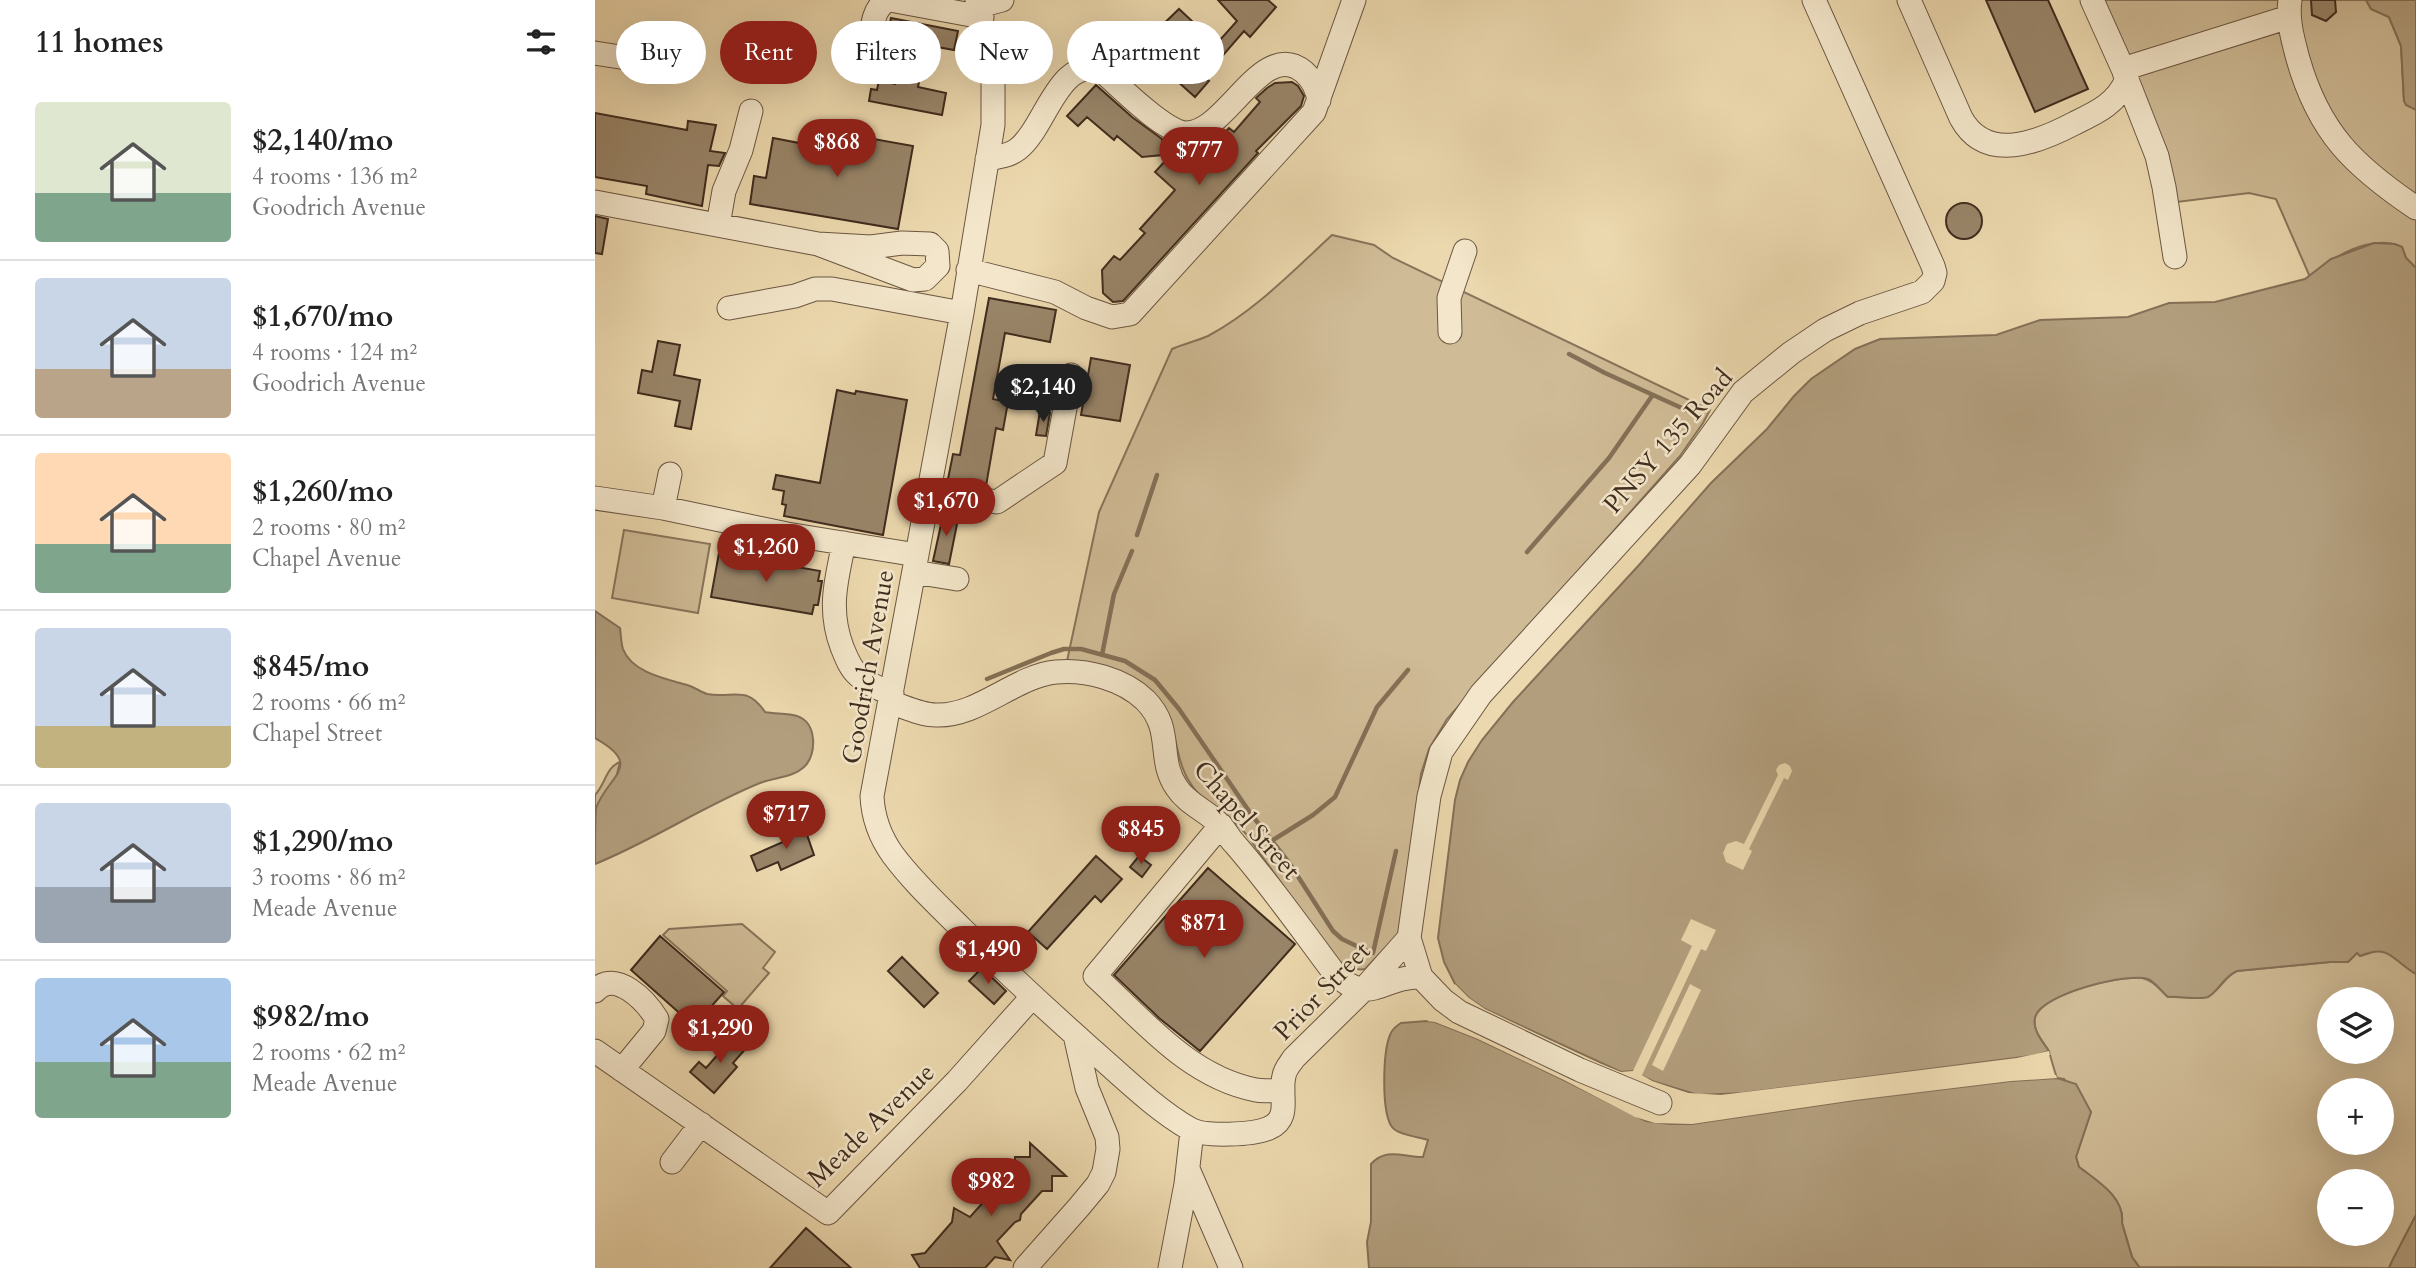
<!DOCTYPE html>
<meta charset="utf-8">
<style>
:root{--surface:#fff;--page:#f6f6f6;--text:#222;--muted:#767676;--line:#e0e0e0;--accent:#8f2418}
body{margin:0;font-family:Cardo,serif;background:var(--page);color:var(--text);height:100vh;display:flex;flex-direction:column;font-size:26px;white-space:nowrap}
*{box-sizing:border-box;margin:0}
p{font-size:23px;color:var(--muted)}
.icon{flex:none;width:38px;height:38px;fill:none;stroke:currentColor;stroke-width:2;stroke-linecap:round;stroke-linejoin:round}
.map{position:relative;flex:1;overflow:hidden}
.panel{display:flex;flex-direction:column;background:var(--surface);width:595px}
.panel>*{flex:none}
.guide{position:absolute;left:21px;top:21px;width:665px;height:63px;display:flex;gap:14px}
.controls{position:absolute;left:1722px;top:987px;display:grid;gap:14px}
.controls a{display:grid;place-items:center;width:77px;height:77px;border-radius:50%;background:var(--surface);box-shadow:0 7px 28px #0002;font-size:35px}
.price{position:absolute;translate:-50% -60px;padding:0 16px;border-radius:24px;background:var(--accent);color:#fff;font-size:23px;line-height:46px;filter:drop-shadow(0 2px 4px #0008)}
.price::after{content:'';position:absolute;left:50%;top:42px;width:21px;height:16px;margin-left:-10px;background:inherit;clip-path:polygon(0 0,100% 0,50% 100%)}
.price.active{background:#222;color:#fff}
ul{padding:0;list-style:none}
li{display:flex;align-items:center;gap:21px;height:175px;padding:0 35px}
li+li{border-top:2px solid var(--line)}
li span{display:grid;place-items:center;flex:none;width:196px;height:140px;border-radius:7px;color:#555}
li>.icon{margin-inline-start:auto}
span .icon{width:84px;height:84px;fill:#fffc;stroke-width:1}
li b{font-size:30px}
h2{display:flex;justify-content:space-between;align-items:center;height:84px;padding:0 35px;font-size:30px}
.chip{padding:0 24px;border-radius:32px;background:var(--surface);box-shadow:0 7px 28px #0002;font-size:24px;line-height:63px}
.chip.active{background:var(--accent);color:#fff}
main{display:flex;flex:1;min-height:0}
.map>svg:first-child{display:block}
.green{fill:#cfbb96;stroke:#88745a;stroke-width:2;fill-rule:evenodd}
.water{fill:#b29e7d;stroke:#847057;stroke-width:2}
.pier{fill:#ecd8ae}
.lines{fill:none;stroke-linecap:round;stroke-linejoin:round}
.stream{stroke:#847057;stroke-width:4.5}
.building{fill:#998569;stroke:#402c1e;stroke-width:2}
.minor-casing{stroke:#6b5742;stroke-width:25}
.minor{stroke:#f3e6ca;stroke-width:23}
.labels{text-anchor:middle;dominant-baseline:central;stroke-width:5;stroke-linejoin:round;paint-order:stroke}
.street-label{font-size:26px;fill:#402c1e;stroke:#f3e6ca}
</style>
<main>
<section class="panel">
<h2>11 homes<svg class="icon" aria-label="filters" viewBox="0 0 24 24"><path d="M4 7h16M4 17h16"/><circle cx="9" cy="7" r="2"/><circle cx="15" cy="17" r="2"/></svg></h2>
<ul>
<li><span style="background:linear-gradient(#dfe7d0 65%,#7fa58c 0)"><svg class="icon" aria-label="home" viewBox="0 0 24 24"><path d="M3 11l9-7 9 7M6 9v11h12V9"/></svg></span><div><b>$2,140/mo</b><p>4 rooms · 136 m²</p><p>Goodrich Avenue</p></div></li>
<li><span style="background:linear-gradient(#c9d6e8 65%,#b9a48a 0)"><svg class="icon" aria-label="home" viewBox="0 0 24 24"><path d="M3 11l9-7 9 7M6 9v11h12V9"/></svg></span><div><b>$1,670/mo</b><p>4 rooms · 124 m²</p><p>Goodrich Avenue</p></div></li>
<li><span style="background:linear-gradient(#ffd9b3 65%,#7fa58c 0)"><svg class="icon" aria-label="home" viewBox="0 0 24 24"><path d="M3 11l9-7 9 7M6 9v11h12V9"/></svg></span><div><b>$1,260/mo</b><p>2 rooms · 80 m²</p><p>Chapel Avenue</p></div></li>
<li><span style="background:linear-gradient(#c9d6e8 70%,#c2b280 0)"><svg class="icon" aria-label="home" viewBox="0 0 24 24"><path d="M3 11l9-7 9 7M6 9v11h12V9"/></svg></span><div><b>$845/mo</b><p>2 rooms · 66 m²</p><p>Chapel Street</p></div></li>
<li><span style="background:linear-gradient(#c9d6e8 60%,#9aa5b1 0)"><svg class="icon" aria-label="home" viewBox="0 0 24 24"><path d="M3 11l9-7 9 7M6 9v11h12V9"/></svg></span><div><b>$1,290/mo</b><p>3 rooms · 86 m²</p><p>Meade Avenue</p></div></li>
<li><span style="background:linear-gradient(#a9c7e8 60%,#7fa58c 0)"><svg class="icon" aria-label="home" viewBox="0 0 24 24"><path d="M3 11l9-7 9 7M6 9v11h12V9"/></svg></span><div><b>$982/mo</b><p>2 rooms · 62 m²</p><p>Meade Avenue</p></div></li>
</ul>
</section>
<div class="map">
<svg width="1821" height="1268" viewBox="0 0 1821 1268">
<rect width="100%" height="100%" fill="#ecd8ae"/>
<filter id="stains"><feTurbulence type="fractalNoise" baseFrequency=".00286" numOctaves="4"/><feColorMatrix values="0 0 0 0 .2 0 0 0 0 .09 0 0 0 0 .02 0 0 0 .5 -.17"/></filter>
<radialGradient id="worn" r=".72"><stop offset=".6" stop-color="#630" stop-opacity="0"/><stop offset="1" stop-color="#630" stop-opacity=".3"/></radialGradient>
<!-- green -->
<path class="green" d="M1505,0H1771L1776,9L1794,17L1806,46L1809,101L1821,110V268L1811,258L1807,247C1775,233 1738,257 1715,277L1681,199L1654,193L1582,202Z
M737,235L779,245L798,258L1115,410L1108,423L1085,456L852,719L834,749L826,774L806,932L770,969C759,971 750,966 741,959L651,834C634,814 607,804 594,781C583,764 581,738 575,718L472,661L504,512L577,349C588,344 602,341 613,336C661,310 698,271 737,235Z
M29,530L115,544L103,613L17,598Z
M25,762L21,778L0,810V795C10,785 11,767 25,762Z
M147,924L180,952L168,968L174,973L143,1009L128,996L132,991L68,935L74,929Z
M1784,950L1794,953L1821,974V1215L1794,1268L1544,1267L1537,1257L1527,1223C1530,1197 1502,1181 1484,1167L1481,1157L1496,1112L1469,1079L1462,1078C1459,1070 1457,1061 1454,1052C1449,1041 1437,1032 1440,1018C1445,994 1526,975 1547,978C1558,980 1565,990 1573,997C1586,996 1606,1001 1617,993C1628,986 1630,976 1642,971L1735,962H1753L1762,953L1766,956ZM1734,999H1787V1052H1734ZM1734,1090H1787V1143H1734ZM1734,1181H1787V1234H1734Z"/>
<!-- water -->
<path class="water" d="M1771,0H1821V110L1811,105L1809,101L1806,46L1794,17L1776,9Z
M1779,243L1800,244L1807,247L1811,258L1821,268V974C1797,961 1796,943 1765,956L1762,953L1753,962H1735L1642,971C1628,977 1624,991 1613,997C1606,1000 1582,996 1573,997C1567,992 1560,982 1553,979C1533,972 1446,994 1440,1017C1437,1030 1447,1041 1454,1051L1442,1055L1148,1093L1103,1095L1057,1081L1038,1071L1026,1072L890,1009L874,998L860,984L849,962L843,938L860,800L865,780L873,762L887,740L918,702L1044,565L1116,483L1172,429L1199,396L1216,379L1260,349L1285,339L1401,335L1445,320L1533,317L1574,303L1620,302L1710,279L1736,259Z
M0,611L25,628C26,635 26,643 28,649C37,673 72,679 92,685C99,687 106,692 112,694C138,699 151,684 170,712C180,714 193,713 202,716C222,722 222,754 210,766C198,778 180,777 165,783C108,806 57,841 0,864C0,847 0,823 1,808C13,775 50,766 0,738Z
M832,1021L840,1022L883,1039L969,1080L1051,1121L1075,1124H1097L1260,1100L1416,1081L1462,1078L1481,1084L1496,1112L1481,1157L1484,1167C1502,1181 1530,1197 1527,1223L1537,1257L1545,1268H774L772,1242L776,1222V1164C791,1147 808,1157 828,1157L833,1140C824,1137 803,1135 797,1127C786,1112 788,1052 795,1035C797,1029 801,1026 806,1023Z
M1821,1215V1268H1794L1797,1261Z"/>
<!-- pier -->
<path class="pier" d="M1190,763L1195,766L1197,771L1193,780L1189,778L1154,849L1157,851L1148,870L1131,862L1128,853L1132,844L1141,841L1149,844L1183,775L1181,770L1184,765Z
M1096,919L1121,930L1111,951L1106,949L1047,1075L1057,1081L1093,1093L1126,1095L1422,1058L1454,1051L1455,1055L1422,1062L1148,1096L1103,1098L1056,1084L1037,1075H1025L995,1063L888,1012L872,1001L858,987L860,984L874,998L890,1009L996,1060L1026,1072L1038,1071L1097,946L1086,940Z
M1095,984L1106,990L1068,1071L1057,1065Z
M835,1018L884,1036L971,1076L1042,1114L1060,1120H1096L1260,1096L1416,1077L1461,1075L1462,1078L1416,1081L1260,1100L1097,1124L1060,1123L1040,1117L969,1080L883,1039L840,1022L832,1021Z"/>
<g class="lines">
<!-- stream -->
<path class="stream" d="M974,354L1010,373L1102,415
M542,535L562,475
M932,552L1014,458L1057,396
M507,655L519,594L537,551
M392,679L456,653L469,649H486L530,661L560,680L584,709L656,814L695,864L738,931L747,939L774,952L778,953L801,851
M678,840L718,815L740,797L782,707L813,670"/>
</g>
<!-- building -->
<path class="building" d="M623,0H673L681,7L655,37L649,31L609,77L614,81L600,97L543,46L557,31L559,33L584,9L598,22L587,34L607,51L620,36L625,40L642,21Z
M1391,0H1453L1493,89L1440,112Z
M1716,0H1740L1741,12L1731,21L1717,15Z
M296,18L363,31L359,50L331,45L323,87L351,93L347,115L274,101L276,89L282,90L284,80L300,84L308,41L292,38Z
M697,82L703,86L709,96L706,106L661,151L663,153L528,301L518,302L508,293L507,270L519,256L525,260L550,233L545,229L580,190L560,172L584,146L603,162L634,128L639,132L665,102L661,98L672,88L680,83Z
M501,85L537,117L567,139L568,155L547,157L522,136L519,140L492,117L483,126L472,116Z
M0,113L92,130L93,121L121,125L115,151L130,153L124,166L113,165L107,206L51,194L52,186L0,177Z
M228,130L318,146L303,229L155,204L159,176L171,178L178,138L225,147Z
M1351 221a18 18 0 1 1 36 0a18 18 0 1 1-36 0Z
M0,216L13,219L7,254L0,253Z
M394,298L461,310L455,342L410,333L398,399L413,402L408,430L401,428L391,486L353,479L358,454L365,455Z
M63,341L85,345L79,375L105,380L96,429L80,426L85,401L43,393L47,370L57,372Z
M496,358L535,365L525,421L486,415Z
M242,390L260,394L261,391L312,400L288,535L189,516L191,505L187,504L189,491L178,489L181,475L225,483Z
M445,411L455,413L451,436L441,435Z
M349,511L364,514L354,564L338,561Z
M124,553L225,571L223,581H227L223,605H219L217,614L116,597Z
M205,825L209,833L211,832L219,855L186,870L183,862L162,871L156,856L188,842L185,834Z
M501,856L527,879L506,902L500,896L452,949L433,932Z
M544,856L556,865L547,877L535,867Z
M613,868L700,944L605,1051L564,1018L519,975Z
M65,936L129,992L99,1026L36,970Z
M307,957L343,993L329,1007L293,971Z
M387,968L411,991L399,1004L374,981Z
M140,1035L153,1046L138,1063L142,1067L119,1093L95,1072L104,1062L111,1068Z
M435,1143L471,1176H457V1191H447L426,1214L425,1220L420,1222L402,1241L415,1260L400,1257L390,1268H325L317,1255L330,1253L357,1222L359,1208L375,1217L393,1197L394,1192L399,1191L420,1167V1157H435Z
M211,1228L256,1268H175Z"/>
<g class="lines">
<!-- minor casing -->
<g class="minor-casing">
<path id="minor" d="M295,0L387,17
M382,0L398,74V125L367,313L277,796C278,819 285,837 298,855C318,882 344,906 367,929C409,970 452,1010 496,1049C527,1076 560,1109 595,1129C609,1137 659,1135 674,1128C697,1118 684,1095 689,1076C690,1069 695,1064 699,1058L767,991L814,938
M1314,0L1366,118C1391,164 1444,142 1480,123C1503,112 1522,103 1532,79
M1497,0L1528,69L1694,17
M1695,0C1692,20 1698,40 1703,59C1724,133 1759,166 1821,208
M384,6L407,0
M0,53L51,61
M275,53C277,35 275,7 294,0
M1529,72L1562,156L1569,187L1580,257
M392,159C403,157 414,156 423,149C451,127 462,59 505,69C523,85 568,131 590,133C632,135 666,37 709,72C717,79 722,89 724,100
M0,202L223,244L276,247L307,243L335,244L342,251L343,266L330,279L318,280L223,244
M123,225L129,191L146,150L156,111
M373,270L460,292L491,308L517,317L535,314L719,112L759,0
M134,308L200,296L220,289H237L367,313
M855,332L854,298L870,251
M334,491L402,502L460,463L476,375
M0,498L68,508L192,534L322,555
M68,508L75,474
M249,543C241,581 233,610 247,647C251,657 255,668 263,675C272,684 285,689 297,694
M319,572L362,579
M295,702C310,707 326,715 341,715C383,717 420,676 461,672C491,669 528,679 550,700C580,730 561,758 582,788C593,805 613,811 626,826C631,831 634,838 639,843C675,884 707,930 740,974C775,1007 787,976 826,977
M626,825L500,976C548,1020 594,1077 661,1090C669,1092 679,1090 688,1090
M0,991C20,968 51,1001 62,1019L59,1031L27,1070
M0,1051L233,1213L362,1081L437,997
M1065,1103L985,1070L864,1012L848,1000L826,977L814,938L834,796L846,752L886,694L1095,465L1148,392L1196,353L1230,330L1265,313L1327,292L1338,281L1340,273L1338,266L1219,0
M77,1162L106,1124
M593,1169L636,1268
M430,1268L484,1207L503,1184L509,1172L513,1149L512,1137L492,1088L480,1035
M575,1268L591,1184L597,1131"/>
</g>
<!-- minor -->
<use href="#minor" class="minor"/>
</g>
<g class="labels">
<!-- street labels -->
<g class="street-label">
<text transform="translate(1073 441) rotate(-49)">PNSY 135 Road</text>
<text transform="translate(273 667) rotate(-80)">Goodrich Avenue</text>
<text transform="translate(652 820) rotate(49)">Chapel Street</text>
<text transform="translate(727 991) rotate(-46)">Prior Street</text>
<text transform="translate(276 1125) rotate(-44)">Meade Avenue</text>
</g>
</g>
<rect width="100%" height="100%" filter="url(#stains)"/>
<rect width="100%" height="100%" fill="url(#worn)"/>
</svg>
<div class="controls">
<a><svg class="icon" aria-label="layers" viewBox="0 0 24 24"><path d="M12 4l9 5-9 5-9-5zM3 14l9 5 9-5"/></svg></a>
<a>+</a>
<a>−</a>
</div>
<b class="price" style="left:242px;top:179px">$868</b>
<b class="price" style="left:604px;top:187px">$777</b>
<b class="price active" style="left:448px;top:424px">$2,140</b>
<b class="price" style="left:351px;top:538px">$1,670</b>
<b class="price" style="left:171px;top:584px">$1,260</b>
<b class="price" style="left:191px;top:851px">$717</b>
<b class="price" style="left:546px;top:866px">$845</b>
<b class="price" style="left:609px;top:960px">$871</b>
<b class="price" style="left:393px;top:986px">$1,490</b>
<b class="price" style="left:125px;top:1065px">$1,290</b>
<b class="price" style="left:396px;top:1218px">$982</b>
<div class="guide">
<a class="chip">Buy</a>
<a class="chip active">Rent</a>
<a class="chip">Filters</a>
<a class="chip">New</a>
<a class="chip">Apartment</a>
</div>
</div>
</main>
